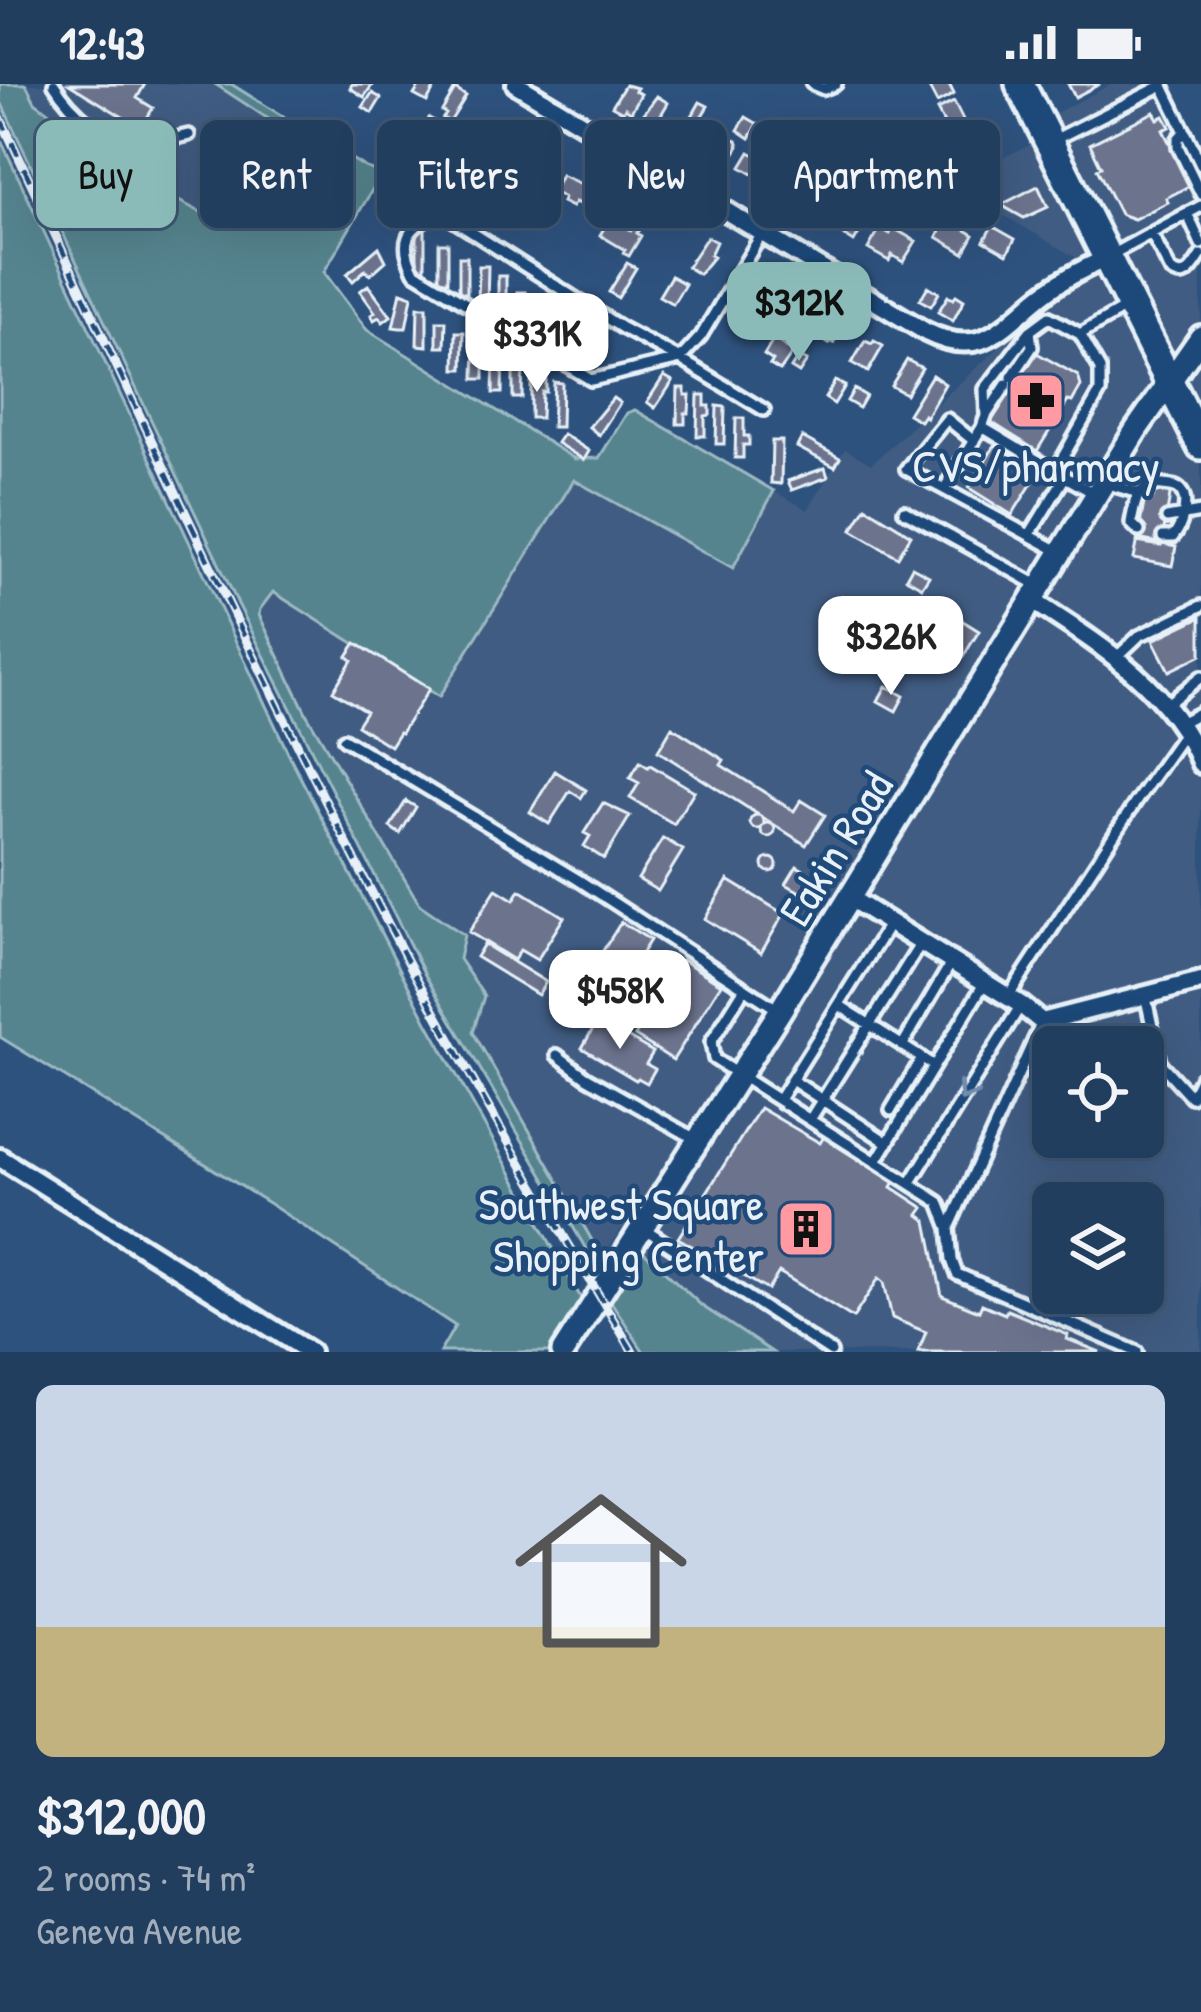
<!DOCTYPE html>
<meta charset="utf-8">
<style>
:root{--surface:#223e5e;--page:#2e4967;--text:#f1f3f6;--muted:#a2aebc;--line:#3f5773;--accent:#8bbbb9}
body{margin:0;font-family:"Patrick Hand",sans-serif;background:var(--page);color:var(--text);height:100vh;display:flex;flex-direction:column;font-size:45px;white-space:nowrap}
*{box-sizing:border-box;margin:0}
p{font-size:39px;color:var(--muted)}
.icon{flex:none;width:66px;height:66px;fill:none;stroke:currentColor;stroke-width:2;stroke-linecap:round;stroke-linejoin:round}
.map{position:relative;height:1268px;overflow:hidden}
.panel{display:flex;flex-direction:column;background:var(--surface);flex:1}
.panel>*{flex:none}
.hud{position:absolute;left:36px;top:36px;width:1131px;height:108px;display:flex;gap:24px}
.controls{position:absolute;left:1032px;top:942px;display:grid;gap:24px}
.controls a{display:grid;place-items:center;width:132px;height:132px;border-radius:18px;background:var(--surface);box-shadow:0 12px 48px #0002,0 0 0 3px var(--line);font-size:60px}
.price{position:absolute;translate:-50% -102px;padding:0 27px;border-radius:24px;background:#fff;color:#222;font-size:39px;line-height:78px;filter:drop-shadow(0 3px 6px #0008)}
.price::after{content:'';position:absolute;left:50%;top:72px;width:36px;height:27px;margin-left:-18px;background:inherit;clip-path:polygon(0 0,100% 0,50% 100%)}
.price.selected{background:var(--accent);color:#111}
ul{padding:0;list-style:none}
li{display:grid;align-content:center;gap:24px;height:636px;padding:0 36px}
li+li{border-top:3px solid var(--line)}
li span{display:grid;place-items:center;height:372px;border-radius:18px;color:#555}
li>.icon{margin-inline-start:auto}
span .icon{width:216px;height:216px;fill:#fffc;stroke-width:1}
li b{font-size:51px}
.tag{padding:0 42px;border-radius:18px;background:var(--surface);box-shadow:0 12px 48px #0002,0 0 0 3px var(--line);font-size:42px;line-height:108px}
.tag.selected{background:var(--accent);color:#111}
.status{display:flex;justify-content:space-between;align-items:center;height:84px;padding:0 60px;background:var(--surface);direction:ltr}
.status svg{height:33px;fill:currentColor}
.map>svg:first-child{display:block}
.built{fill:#415c82;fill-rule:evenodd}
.green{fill:#54848e;stroke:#9ebac3;stroke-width:3}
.building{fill:#6c738d;stroke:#e8f1f8;stroke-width:3}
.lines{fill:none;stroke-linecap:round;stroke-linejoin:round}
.service-casing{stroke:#e8f1f8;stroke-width:18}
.minor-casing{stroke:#e8f1f8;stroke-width:26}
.tertiary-casing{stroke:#e8f1f8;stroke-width:30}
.primary-casing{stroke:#e8f1f8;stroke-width:36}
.service{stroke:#1f4a7a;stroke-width:9}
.minor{stroke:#1f4a7a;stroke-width:16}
.tertiary{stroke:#1f4a7a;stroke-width:21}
.primary{stroke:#1f4a7a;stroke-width:27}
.rail-casing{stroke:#e8f1f8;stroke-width:9}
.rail{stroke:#1f4a7a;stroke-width:4.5;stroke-dasharray:14;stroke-linecap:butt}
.oneway{stroke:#6f8dac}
.labels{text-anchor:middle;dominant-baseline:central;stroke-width:9;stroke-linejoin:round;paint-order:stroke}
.poi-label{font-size:45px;fill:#e8f1f8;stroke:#1f4a7a}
.street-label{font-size:45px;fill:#e8f1f8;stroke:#1f4a7a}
</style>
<div class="status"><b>12:43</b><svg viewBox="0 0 49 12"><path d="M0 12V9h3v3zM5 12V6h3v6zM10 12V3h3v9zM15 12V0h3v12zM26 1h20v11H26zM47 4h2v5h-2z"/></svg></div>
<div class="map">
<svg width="1201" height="1268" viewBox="0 0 1201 1268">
<rect width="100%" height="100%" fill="#2e527e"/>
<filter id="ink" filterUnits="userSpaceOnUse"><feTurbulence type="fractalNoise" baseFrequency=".00833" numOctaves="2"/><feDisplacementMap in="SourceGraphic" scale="24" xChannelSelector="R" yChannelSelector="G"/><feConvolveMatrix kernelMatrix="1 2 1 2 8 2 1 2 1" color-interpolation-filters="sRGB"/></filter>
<g filter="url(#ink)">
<!-- built -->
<path class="built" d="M26,0H215L322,70L320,83L279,123L245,141L209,133L140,93L35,18Z
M1112,0H1164L1201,74V1268H772L702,1222L621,1145L602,1174L472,947L484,912L459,875L464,851L420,821L307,631L259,531L260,525L272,508L439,613L574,395L733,484L774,407L808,426L845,365L871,380L996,266L1078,175L978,116L967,90L1041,56L1033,41ZM1053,963H1143V1053H1053ZM1053,1119H1143V1209H1053Z"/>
<!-- green -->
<path class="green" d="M0,0H26L35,18C78,49 193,140 242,140C257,140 279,124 289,113C303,100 319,89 322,70L215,0H231L366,84L382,89L324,188L367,246L575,375L599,374L627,329L635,326L774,407L733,484L574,396L439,613L273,508L260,525L259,531L307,631L420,821L464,851L459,875L484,912L473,948L602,1174L596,1182L425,891L238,520L0,16Z
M0,54L290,673L427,938L582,1216L549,1268H440L455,1242L270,1120L0,953Z
M642,1166L702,1222L772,1268H644L610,1216Z"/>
<!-- building -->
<path class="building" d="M69,0H145L137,14L153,24L141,44Z
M352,0H373L364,13L350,4Z
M414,0H437L427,18L414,11L419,3Z
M927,0H949L954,10L937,19Z
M1068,0H1100L1075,13Z
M625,1L637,4L635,7L641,10L631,28L625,24L623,28L612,22Z
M455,5L466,12L450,38L443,34L446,30L442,27Z
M372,9L381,14L372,29L363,23Z
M657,12L668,19L650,49L636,40Z
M700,18L708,22L698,38L691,34Z
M954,18L968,46L952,55L937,26Z
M1154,28L1158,35L1164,32L1170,43L1163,46L1191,101L1166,114L1168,118L1134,135L1120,130L1097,85L1101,83L1090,60Z
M746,33L758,40L750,54L738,46Z
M429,34L440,40L429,56L421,52Z
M695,44L710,53L700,68L695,65L693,69L683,63Z
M722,51L737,56L739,62L731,75L720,72L722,69L713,63Z
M974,51L986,75L969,83L957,59Z
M750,68L767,78L758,93L741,83Z
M941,71L953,78L947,88L936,81Z
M778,79L790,86L774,113L762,106Z
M493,83L509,92L490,128L472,117Z
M802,89L817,98L809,111L794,102Z
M561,91L590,104L582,121L575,118L572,123L562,118L564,114L553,108Z
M1038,102L1048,123L1024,134L1001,121Z
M411,115L417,126L394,139L388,127Z
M804,119L818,128L809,143L795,135Z
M844,119L859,128L855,134L865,139L854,158L825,139L835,122L841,125Z
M610,134L631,146L633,144L639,147L637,149L641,152L629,172L623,169L625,166L600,151Z
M947,135L974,151L964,169L937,153Z
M992,142L1015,155L1007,170L984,157Z
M880,144L890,150L893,144L916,157L903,178L892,171L889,177L868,165Z
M417,146H425V185H417Z
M707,153L716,158L710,171L713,173L699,190L687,183Z
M439,159H448V197H439Z
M379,163L386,177L370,191L365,186L353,197L347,190Z
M459,173H467V209H459Z
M627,179L636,184L618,214L609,208Z
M479,182H488L487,221H478Z
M498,192H506V233H498Z
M671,192L685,200L673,220L659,212Z
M368,201L391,232L383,238L379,233L374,236L371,231L375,228L360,207Z
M928,202L939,209L931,222L920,216Z
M401,208L412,212L406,244H400L393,243Z
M517,208H525L524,244H516Z
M789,210L812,227L806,237L792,231L788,238L776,231Z
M956,211L964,216L953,237L938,228L948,212L953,215Z
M535,220H543L542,252L535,251Z
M418,223H427V262L417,261Z
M555,229H563V234H569V246H564V255H569V266H555Z
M836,233L846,239L834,259L831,257L829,260L818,253V250L828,234L834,237Z
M437,237H446L445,263H437Z
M575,239H584L583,279H574Z
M456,248H464L463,285H455Z
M774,255L793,268L780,287L770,281L773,277L764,271Z
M865,257L872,260L874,257L883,262L868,288L852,279Z
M475,258H484V295H474Z
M494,268H503L502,309H493Z
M1035,268L1078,292L1081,302L1072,318L1068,317L1037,367L991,338L1013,303L1001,296L1006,289L1017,296Z
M798,272L807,277L799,289L791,284Z
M907,276L922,284L906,310L891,302Z
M513,278H523L522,314H513Z
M531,290H542V296H546V308H542L541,334H531Z
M932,291L945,300L926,333L924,331L920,337L908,330Z
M664,292L673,297L655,324L647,318Z
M835,297L845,302L834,320L825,314Z
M554,298L562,299L561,343H552Z
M678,304H685V311H690L689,329H685V340H677Z
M854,305L866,312L859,324L847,317Z
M698,311H705V322H710V331L705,332V352H697Z
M613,314L620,319L599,351L589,343Z
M717,322L725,323L724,360H716Z
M736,334H744V352H749V361H743V374H735Z
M563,350L589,367L584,376L557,359Z
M802,353L840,374L835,383L797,363Z
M772,357H782L781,400L771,399Z
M995,361L1039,388L1012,431L969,404Z
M825,384L828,393L792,406L788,397Z
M1147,402L1171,406L1161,462L1137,458Z
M866,423L911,451L898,473L852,446Z
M1138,455L1176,463L1172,482L1134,475Z
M912,483L929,492L922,503L906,494Z
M1201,533V571L1169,587L1153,556Z
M963,537L979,547L963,573L946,559L948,557L944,553L951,542L956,545Z
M356,559L429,605L401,649L399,648L390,662L357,641L366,627L333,607L352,576L347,572Z
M886,602L904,612L896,627L878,617Z
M672,643L724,676L721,681L794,727L801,716L825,731L806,761L658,667Z
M640,678L648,683L650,681L694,707L674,740L630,714L639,699L630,694Z
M555,687L586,706L581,714L570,707L549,740L530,728Z
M406,717L416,723L400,750L390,743Z
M603,719L630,732L604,775L584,762L590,752L584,749Z
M750 738a7 7 0 1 1 14 0a7 7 0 1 1-14 0Z
M761 746a7 7 0 1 1 14 0a7 7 0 1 1-14 0Z
M663,754L683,766L658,807L638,795Z
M763 781a7 7 0 1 1 14 0a7 7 0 1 1-14 0Z
M797,782L817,794L807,812L786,800Z
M728,796L784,830L761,869L705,835Z
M496,805L514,816L520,806L564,833L537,876L520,866L514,876L469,848Z
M621,838L650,856L603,931L574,913Z
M484,860L546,898L538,911L476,873Z
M682,876L721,900L673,976L635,952Z
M598,936L653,968L646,980L655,985L647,999L638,994L636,996L582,964Z
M760,1024L820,1059L825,1051L896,1096L892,1103L924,1124L919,1131L927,1137L942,1212L979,1227L982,1220L1005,1230L1007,1226L1068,1251L1067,1255L1100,1268H918L926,1248L892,1234L884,1198L879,1194L853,1234L779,1188L768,1206L678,1154Z"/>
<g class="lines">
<!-- service casing -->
<g class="service-casing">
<path id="service" d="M54,0C69,25 109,63 140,61C156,61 173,54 189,51
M812,0L824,5L836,0
M1162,0L1201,81
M1185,47L1178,55V63L1201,110
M1054,56L1163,1
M1187,129L1201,160
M763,148L701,252L680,275L591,296L414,188C399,158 406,146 434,130L448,133L622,244L680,275L764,326
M1151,149L1171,187C1186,198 1193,183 1201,171
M1111,171L1201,122
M1080,250L1100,285V308L1055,387L1097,411
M1012,293L1032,263L1030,247
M987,330L1007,300
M982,343L1055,387
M1105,399L1146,411
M944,405L906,385L947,335L974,357
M904,427L1041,503
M1167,434L1201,428
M1139,447L1131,439C1135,418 1137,397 1163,401C1169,402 1176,401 1181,407C1190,418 1181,444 1173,453H1163
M1030,450L1065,393
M1062,469L944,405L982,343L986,332L985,305L1030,247L1049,233L1080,250L1127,223
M1117,573L1139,552L1201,522
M1166,621L1201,593
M1180,639L1201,628
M344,655L577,795L780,927
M745,904L711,958L714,975L939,1118L949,1144L952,1176L957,1190L1137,1268
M1145,910L1160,979L1191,1013L1201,993
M1008,913L1137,716L1185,648
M839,921L934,982
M1084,950L1118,963
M902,962L951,879
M557,971L586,993L699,1057
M1143,973L1160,979
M792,996L888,1059
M780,1014L890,839
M891,1026L922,974
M811,1034L921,859
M877,1076L985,898
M911,1098L1021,921
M949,1144L1042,938
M645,1145L831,1268"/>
</g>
<!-- minor casing -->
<g class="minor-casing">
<path id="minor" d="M516,0L926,248C982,276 1001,244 1041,212C1061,196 1084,184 1107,174
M1033,517C1099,560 1170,603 1201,680
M850,814L1021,921L1042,938L1201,897
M0,1074L310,1268"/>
</g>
<!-- tertiary casing -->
<g class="tertiary-casing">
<path id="tertiary" d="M563,1268L780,927L1136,346L1201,253"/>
</g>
<!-- primary casing -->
<g class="primary-casing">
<path id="primary" d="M1020,0L1201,361"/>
</g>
<!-- service -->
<use href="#service" class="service"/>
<!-- minor -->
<use href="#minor" class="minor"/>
<!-- tertiary -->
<use href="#tertiary" class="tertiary"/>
<!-- primary -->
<use href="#primary" class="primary"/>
<!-- rail casing -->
<g class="rail-casing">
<path id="rail" d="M0,33C130,309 256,588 398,859C471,998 552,1133 633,1268"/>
</g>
<!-- rail -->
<use href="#rail" class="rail"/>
</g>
<!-- one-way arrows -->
<defs><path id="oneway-chevron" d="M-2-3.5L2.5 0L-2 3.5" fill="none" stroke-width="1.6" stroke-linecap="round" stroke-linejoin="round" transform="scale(3)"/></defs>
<use class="oneway" href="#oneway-chevron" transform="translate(966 1009) rotate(122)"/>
</g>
<!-- icons -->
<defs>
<g id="pharmacy-square" transform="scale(3)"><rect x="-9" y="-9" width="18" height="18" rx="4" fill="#ff9aa2" stroke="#1f4a7a"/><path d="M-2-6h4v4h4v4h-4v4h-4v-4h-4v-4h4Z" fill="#111"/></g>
<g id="building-square" transform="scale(3)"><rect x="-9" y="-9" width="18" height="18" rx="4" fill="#ff9aa2" stroke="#1f4a7a"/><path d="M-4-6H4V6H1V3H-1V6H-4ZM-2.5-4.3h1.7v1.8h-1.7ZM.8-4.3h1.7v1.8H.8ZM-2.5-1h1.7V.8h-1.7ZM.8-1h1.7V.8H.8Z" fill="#111"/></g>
</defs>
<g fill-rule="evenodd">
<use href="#pharmacy-square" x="1036" y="317"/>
<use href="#building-square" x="806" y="1145"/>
</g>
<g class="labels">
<!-- poi labels -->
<g class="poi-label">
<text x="1036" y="381">CVS/pharmacy</text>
<text x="764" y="1119" text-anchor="end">Southwest Square<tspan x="764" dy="52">Shopping Center</tspan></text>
</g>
<!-- street labels -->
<g class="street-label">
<text transform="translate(835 764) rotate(-58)">Eakin Road</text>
</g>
</g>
</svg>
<div class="controls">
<a><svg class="icon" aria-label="locate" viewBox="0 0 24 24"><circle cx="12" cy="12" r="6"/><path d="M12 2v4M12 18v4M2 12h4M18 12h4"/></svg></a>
<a><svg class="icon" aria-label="layers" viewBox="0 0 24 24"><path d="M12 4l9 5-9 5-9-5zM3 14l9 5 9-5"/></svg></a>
</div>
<b class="price selected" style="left:799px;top:280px">$312K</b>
<b class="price" style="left:537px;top:311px">$331K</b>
<b class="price" style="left:891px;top:614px">$326K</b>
<b class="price" style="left:620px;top:968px">$458K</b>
<div class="hud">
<a class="tag selected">Buy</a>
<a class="tag">Rent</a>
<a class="tag">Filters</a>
<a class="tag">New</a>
<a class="tag">Apartment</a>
</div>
</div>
<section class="panel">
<ul>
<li><span style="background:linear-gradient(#c9d6e8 65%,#c2b280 0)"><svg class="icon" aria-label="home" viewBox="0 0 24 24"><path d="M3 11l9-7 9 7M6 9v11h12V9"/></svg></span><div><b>$312,000</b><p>2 rooms · 74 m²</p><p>Geneva Avenue</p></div></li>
</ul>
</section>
